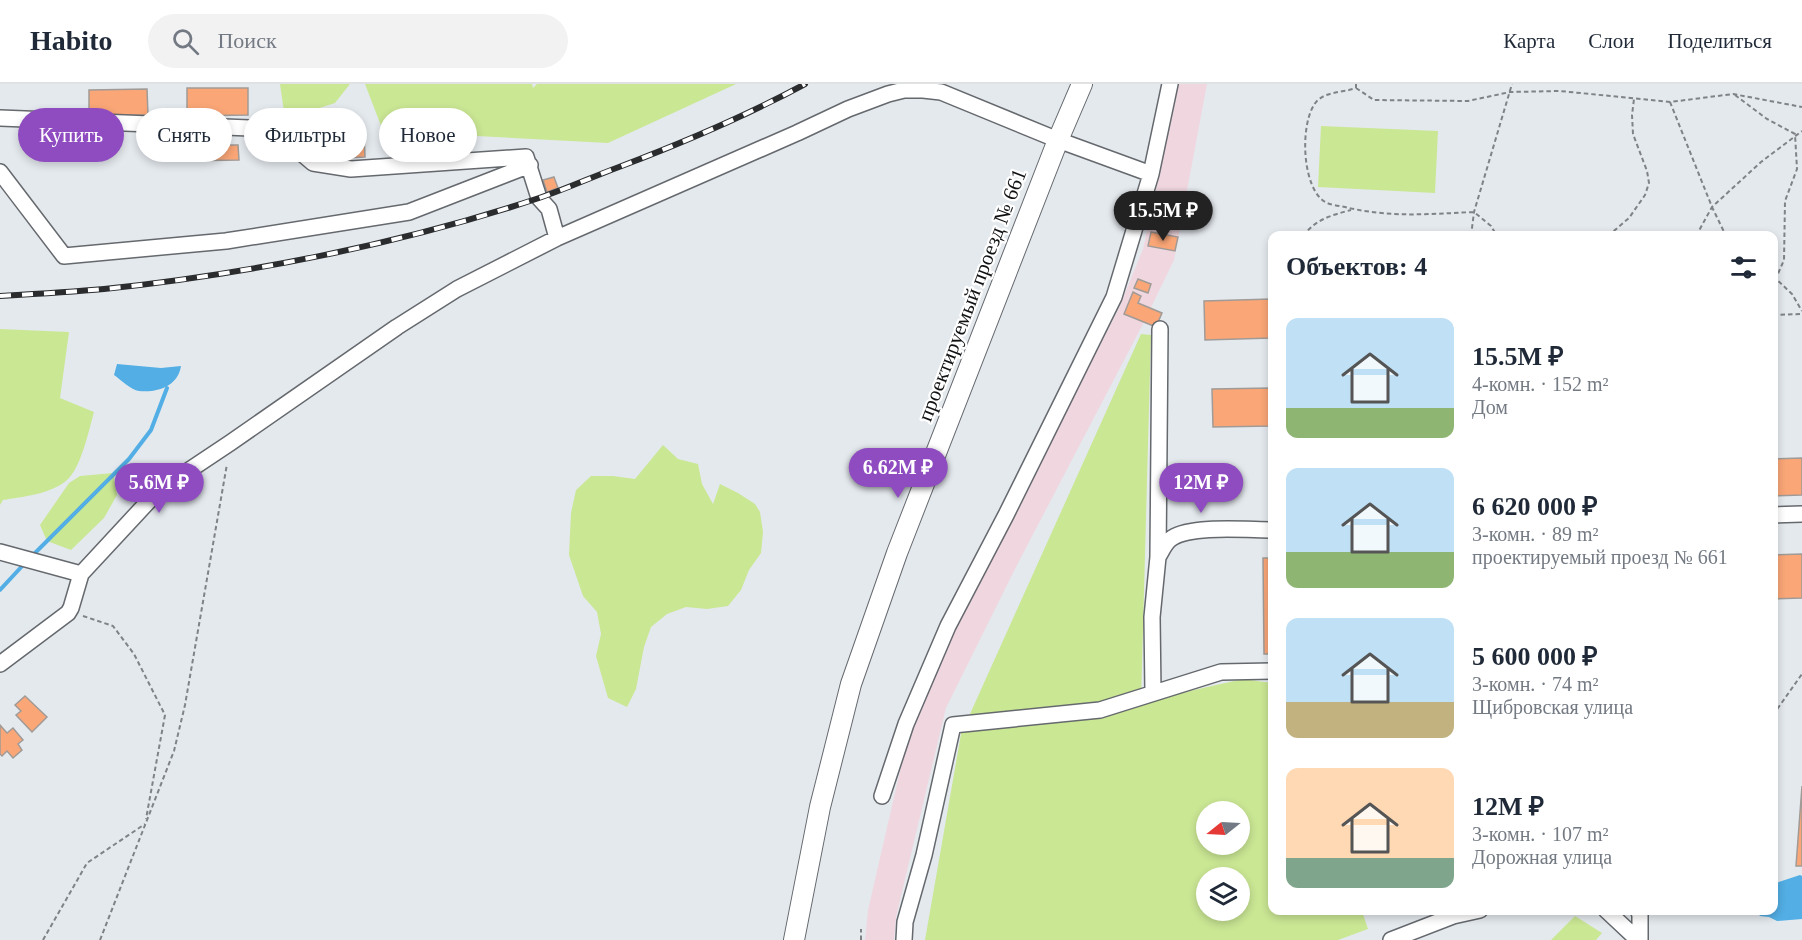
<!DOCTYPE html>
<html lang="ru">
<meta charset="utf-8">
<style>
:root{--surface:#fff;--page:#f2f2f3;--text:#1f2937;--muted:#747a83;--line:#e0e1e3;--accent:#8e4cc0}
body{margin:0;font-family:Georgia,serif;background:var(--page);color:var(--text);height:100vh;display:flex;flex-direction:column;font-size:22px;white-space:nowrap}
*{box-sizing:border-box;margin:0}
p{font-size:20px;color:var(--muted)}
.icon{flex:none;width:33px;height:33px;fill:none;stroke:currentColor;stroke-width:2;stroke-linecap:round;stroke-linejoin:round}
.map{position:relative;flex:1;overflow:hidden}
.panel{position:absolute;left:1268px;top:147px;width:510px;height:684px;display:flex;flex-direction:column;background:var(--surface);border-radius:12px;box-shadow:0 3px 9px #0003}
.panel>*{flex:none}
.hud{position:absolute;left:18px;top:24px;width:570px;height:54px;display:flex;gap:12px}
.needle{width:39px;rotate:252deg}
.fabs{position:absolute;left:1196px;top:717px;display:grid;gap:12px}
.fabs a{display:grid;place-items:center;width:54px;height:54px;border-radius:50%;background:var(--surface);box-shadow:0 3px 9px #0003;font-size:30px}
.price{position:absolute;translate:-50% -51px;padding:0 14px;border-radius:21px;background:var(--accent);color:#fff;font-size:20px;line-height:39px;filter:drop-shadow(0 2px 3px #0008)}
.price::after{content:'';position:absolute;left:50%;top:36px;width:18px;height:14px;margin-left:-9px;background:inherit;clip-path:polygon(0 0,100% 0,50% 100%)}
.price.on{background:#222;color:#fff}
ul{padding:0;list-style:none}
li{display:flex;align-items:center;gap:18px;height:150px;padding:0 18px}
li span{display:grid;place-items:center;flex:none;width:168px;height:120px;border-radius:12px;color:#555}
li>.icon{margin-inline-start:auto}
span .icon{width:72px;height:72px;fill:#fffc;stroke-width:1}
li b{font-size:26px}
h2{display:flex;justify-content:space-between;align-items:center;height:72px;padding:0 18px;font-size:26px}
.pill{padding:0 21px;border-radius:27px;background:var(--surface);box-shadow:0 3px 9px #0003;font-size:21px;line-height:54px}
.pill.on{background:var(--accent);color:#fff}
header{display:flex;align-items:center;gap:36px;box-sizing:border-box;height:84px;padding:0 30px;background:var(--surface);border-bottom:2px solid var(--line)}
header strong{font-size:28px}
nav{display:flex;gap:33px;margin-inline-start:auto;font-size:21px}
.search{width:420px;height:54px;background:var(--page);display:flex;align-items:center;gap:15px;box-sizing:border-box;padding:0 21px;border-radius:33px;color:var(--muted);font-size:22px}
.map>svg:first-child{display:block}
.industrial{fill:#f0d7df}
.green{fill:#cae794;fill-rule:evenodd}
.water{fill:#52aee4}
.lines{fill:none;stroke-linecap:round;stroke-linejoin:round}
.stream{stroke:#52aee4;stroke-width:4}
.building{fill:#faa677;stroke:#a19b97;stroke-width:1.5}
.minor-casing{stroke:#65696e;stroke-width:18}
.major-casing{stroke:#65696e;stroke-width:22}
.path{stroke:#7f8386;stroke-width:2;stroke-dasharray:4.5 3;stroke-linecap:butt}
.minor{stroke:#fff;stroke-width:15}
.major{stroke:#fff;stroke-width:20}
.rail-casing{stroke:#2a2c2e;stroke-width:6}
.rail{stroke:#fff;stroke-width:4;stroke-dasharray:11;stroke-linecap:butt}
.labels{text-anchor:middle;dominant-baseline:central;stroke-width:4.5;stroke-linejoin:round;paint-order:stroke}
.street-label{font-size:21px;fill:#101214;stroke:#fff}
</style>
<header>
<strong>Habito</strong>
<div class="search"><svg class="icon" aria-label="search" viewBox="0 0 24 24"><circle cx="10" cy="10" r="6"/><path d="M15 15l6 6"/></svg>Поиск</div>
<nav><a>Карта</a><a>Слои</a><a>Поделиться</a></nav>
</header>
<div class="map">
<svg width="1802" height="856" viewBox="0 0 1802 856">
<rect width="100%" height="100%" fill="#e4e9ee"/>
<!-- industrial -->
<path class="industrial" d="M1179,0H1207L1174,176L1143,240L1016,483L946,624L896,833L894,856H865L868,826L912,635L963,529L1119,224L1143,165Z"/>
<!-- green -->
<path class="green" d="M280,0H350L335,19L285,35Z
M365,0H532L533,4L537,0H736L608,59L383,47Z
M1321,42L1438,47L1435,109L1318,103Z
M0,245L69,248L60,314L94,328C89,346 81,385 66,397C50,410 22,413 3,416L0,421Z
M1141,250L1151,251L1141,618L1243,595L1272,599V826L1362,827L1368,845L1338,856H925L961,650ZM1206,728H1239V760H1206ZM1206,794H1239V826H1206Z
M663,361L678,375L698,380L702,400L713,420L720,400L738,409L755,420L760,428L763,448L761,469L749,486L741,506L728,522L707,525L686,523L667,530L651,543L644,563L636,605L627,623L608,614L596,572L601,550L597,528L583,512L569,471L571,429L576,406L591,392H613L635,395Z
M113,389L117,411L104,434L71,466L47,457L40,441L69,399L80,392Z
M1575,832L1602,849L1596,856H1551Z"/>
<!-- water -->
<path class="water" d="M117,280L161,284L181,282C178,302 158,309 139,307C131,306 121,296 114,291Z
M1800,791L1802,792V835L1777,837L1769,833L1760,832L1756,827L1773,826V800Z"/>
<g class="lines">
<!-- stream -->
<path class="stream" d="M32,472L129,375L151,346L167,304
M0,506L25,479"/>
</g>
<!-- building -->
<path class="building" d="M187,4H248V31L187,32Z
M147,5L148,31L89,32V6Z
M364,48L365,73L324,75L323,50Z
M179,61H238L239,76L179,77Z
M554,93L558,104L547,108L543,96Z
M1151,148L1178,153L1175,167L1148,162Z
M1138,195L1151,200L1148,209L1134,204Z
M1133,208L1141,212L1138,219L1162,229L1156,243L1124,230Z
M1272,215V254L1205,256L1204,217Z
M1272,304V342L1213,343L1212,305Z
M1802,374V411L1773,412V375Z
M1802,470V514L1773,515V471Z
M1263,474H1272V570H1264Z
M25,612L47,633L32,648L16,631L21,627L15,621Z
M0,641L7,649L13,644L23,656L18,660L22,666L13,674L7,667L2,672L0,670Z
M1802,702V782H1796Z"/>
<g class="lines">
<!-- minor casing -->
<g class="minor-casing">
<path id="minor" d="M0,34L273,45L313,79L351,85L526,73L539,114L549,125L557,154
M0,88L64,172L226,157L409,128L530,81
M1773,431L1802,430
M0,468L81,490
M1158,473C1162,467 1165,458 1172,454C1192,441 1247,446 1272,446
M0,580L68,529L71,524L81,490L158,407L230,359L397,243L457,205L557,154L797,49L848,25L888,10L904,6H923L941,8L1058,56L1151,90
M1153,609L1152,533L1158,473L1160,245
M882,712L906,640L948,542L1006,431L1114,213L1151,90L1170,0
M1606,826L1638,856
M1638,826L1640,831V856
M904,856L905,838L924,771L953,641L1100,626L1221,588L1272,587
M1391,856L1453,832L1480,826"/>
</g>
<!-- major casing -->
<g class="major-casing">
<path id="major" d="M794,856L820,723L851,600L897,469L1058,56L1082,0"/>
</g>
<!-- path -->
<path class="path" d="M1356,0V4C1342,9 1327,7 1317,17C1299,36 1301,107 1327,119C1332,121 1339,122 1345,123C1390,134 1429,130 1474,128L1491,142L1497,152
M1356,4L1374,16L1468,17L1510,8L1560,7L1670,18L1733,10L1802,23
M1735,11L1767,35L1795,50L1797,85L1785,117L1784,176L1773,201
M1670,18L1712,123L1726,152
M1303,152C1316,135 1332,131 1351,126
M1471,152L1474,128L1512,0
M1608,152L1629,134L1645,111L1649,99L1647,87L1633,50L1632,31L1634,15
M1696,152L1712,123L1761,78L1802,47
M1773,192L1792,210L1802,227
M1773,231L1802,230
M83,532L113,542L134,570L165,631L146,735
M1773,631L1802,590
M43,856L87,779L145,740
M100,856L174,667L185,621L227,380
M861,856V845"/>
<!-- minor -->
<use href="#minor" class="minor"/>
<!-- major -->
<use href="#major" class="major"/>
<!-- rail casing -->
<g class="rail-casing">
<path id="rail" d="M0,212C35,210 70,208 104,205C248,190 401,160 539,114C566,105 592,93 619,83C682,59 746,32 805,0"/>
</g>
<!-- rail -->
<use href="#rail" class="rail"/>
</g>
<g class="labels">
<!-- street labels -->
<g class="street-label">
<text transform="translate(972 211) rotate(-69)">проектируемый проезд № 661</text>
</g>
</g>
</svg>
<div class="fabs">
<a><svg class="needle" viewBox="-14 -14 28 28"><path d="M0-13l5 13h-10z" fill="#e53935"/><path d="M0 13l5-13h-10z" fill="#747a83"/></svg></a>
<a><svg class="icon" aria-label="layers" viewBox="0 0 24 24"><path d="M12 4l9 5-9 5-9-5zM3 14l9 5 9-5"/></svg></a>
</div>
<b class="price on" style="left:1163px;top:158px">15.5M ₽</b>
<b class="price" style="left:898px;top:415px">6.62M ₽</b>
<b class="price" style="left:159px;top:430px">5.6M ₽</b>
<b class="price" style="left:1201px;top:430px">12M ₽</b>
<div class="hud">
<a class="pill on">Купить</a>
<a class="pill">Снять</a>
<a class="pill">Фильтры</a>
<a class="pill">Новое</a>
</div>
<section class="panel">
<h2>Объектов: 4<svg class="icon" aria-label="filters" viewBox="0 0 24 24"><path d="M4 7h16M4 17h16"/><circle cx="9" cy="7" r="2"/><circle cx="15" cy="17" r="2"/></svg></h2>
<ul>
<li><span style="background:linear-gradient(#bfe0f5 75%,#8fb573 0)"><svg class="icon" aria-label="home" viewBox="0 0 24 24"><path d="M3 11l9-7 9 7M6 9v11h12V9"/></svg></span><div><b>15.5M ₽</b><p>4-комн. · 152 m²</p><p>Дом</p></div></li>
<li><span style="background:linear-gradient(#bfe0f5 70%,#8fb573 0)"><svg class="icon" aria-label="home" viewBox="0 0 24 24"><path d="M3 11l9-7 9 7M6 9v11h12V9"/></svg></span><div><b>6 620 000 ₽</b><p>3-комн. · 89 m²</p><p>проектируемый проезд № 661</p></div></li>
<li><span style="background:linear-gradient(#bfe0f5 70%,#c2b280 0)"><svg class="icon" aria-label="home" viewBox="0 0 24 24"><path d="M3 11l9-7 9 7M6 9v11h12V9"/></svg></span><div><b>5 600 000 ₽</b><p>3-комн. · 74 m²</p><p>Щибровская улица</p></div></li>
<li><span style="background:linear-gradient(#ffd9b3 75%,#7fa58c 0)"><svg class="icon" aria-label="home" viewBox="0 0 24 24"><path d="M3 11l9-7 9 7M6 9v11h12V9"/></svg></span><div><b>12M ₽</b><p>3-комн. · 107 m²</p><p>Дорожная улица</p></div></li>
</ul>
</section>
</div>
